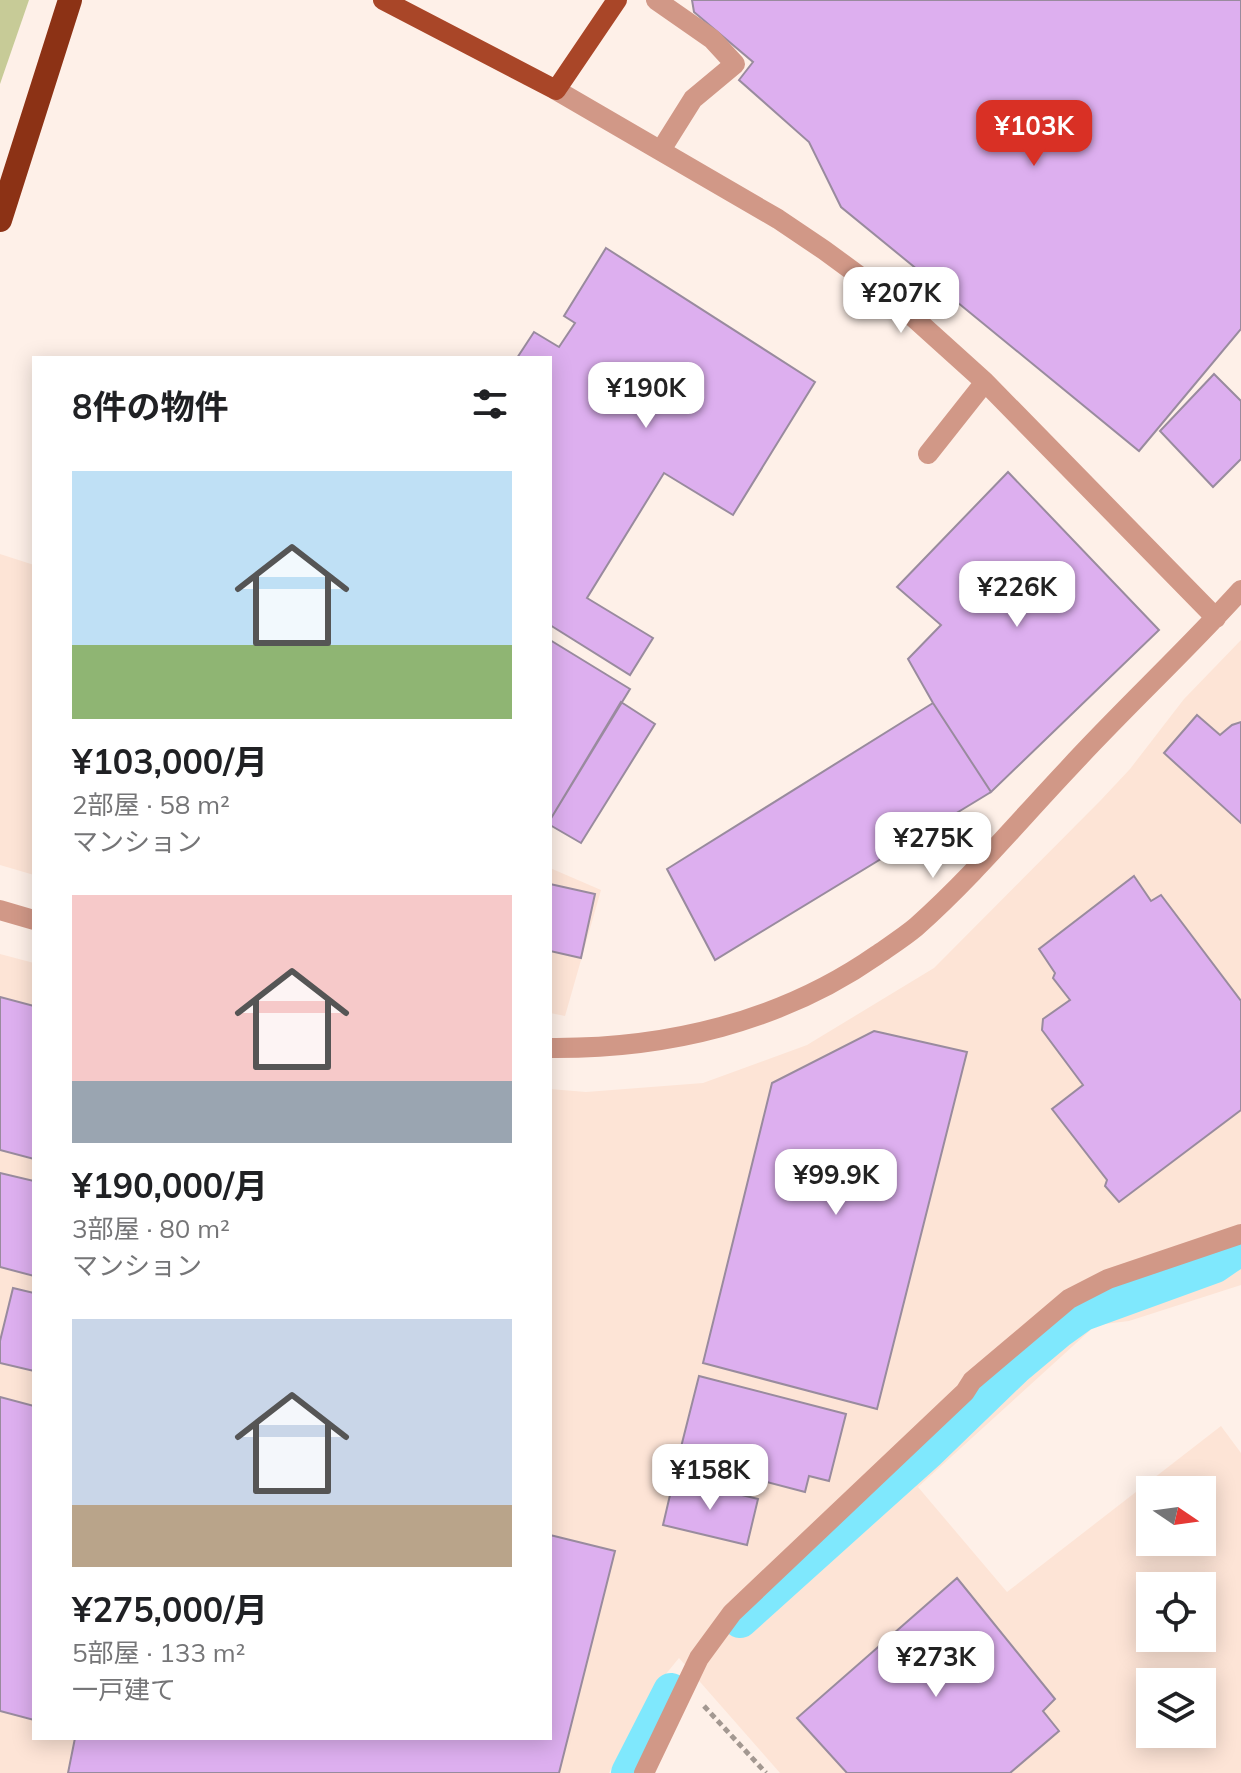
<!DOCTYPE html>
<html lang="ja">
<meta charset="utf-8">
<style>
:root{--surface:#fff;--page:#f2f2f2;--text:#202124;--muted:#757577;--accent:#d93025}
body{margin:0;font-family:Mulish,"Noto Sans JP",sans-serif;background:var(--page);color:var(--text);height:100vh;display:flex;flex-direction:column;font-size:30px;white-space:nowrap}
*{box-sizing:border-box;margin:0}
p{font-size:26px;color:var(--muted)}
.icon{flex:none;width:44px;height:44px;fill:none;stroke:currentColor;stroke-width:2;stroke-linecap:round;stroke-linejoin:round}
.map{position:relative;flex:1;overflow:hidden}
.details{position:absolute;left:32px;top:356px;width:520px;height:1384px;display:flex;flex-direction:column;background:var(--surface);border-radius:0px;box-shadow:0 4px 20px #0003}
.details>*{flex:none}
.needle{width:52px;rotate:103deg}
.buttons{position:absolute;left:1136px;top:1476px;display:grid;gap:16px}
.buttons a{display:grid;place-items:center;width:80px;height:80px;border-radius:0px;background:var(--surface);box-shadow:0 4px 20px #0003;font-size:40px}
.price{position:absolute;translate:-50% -68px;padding:0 18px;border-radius:16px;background:#fff;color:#222;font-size:26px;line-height:52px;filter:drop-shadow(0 2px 4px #0008)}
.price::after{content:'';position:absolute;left:50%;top:48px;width:24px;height:18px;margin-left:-12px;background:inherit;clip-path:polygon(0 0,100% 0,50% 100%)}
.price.selected{background:var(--accent);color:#fff}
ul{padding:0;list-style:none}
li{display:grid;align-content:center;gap:16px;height:424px;padding:0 40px}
li span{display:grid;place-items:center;height:248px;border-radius:0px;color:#555}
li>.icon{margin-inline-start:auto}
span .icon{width:144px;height:144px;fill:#fffc;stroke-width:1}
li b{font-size:34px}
h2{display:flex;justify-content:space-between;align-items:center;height:96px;padding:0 40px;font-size:34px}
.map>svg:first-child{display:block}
.built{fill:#fde4d6;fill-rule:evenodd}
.green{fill:#c7cb97}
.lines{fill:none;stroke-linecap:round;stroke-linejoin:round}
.canal{stroke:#7fe8fd;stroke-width:36}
.building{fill:#ddafef;stroke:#998b9e;stroke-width:2}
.path{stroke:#a39891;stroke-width:5;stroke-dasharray:6 4;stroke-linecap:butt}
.minor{stroke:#d19887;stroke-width:20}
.major{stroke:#a94628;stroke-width:20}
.highway{stroke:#8c3215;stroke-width:24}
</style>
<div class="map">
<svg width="1241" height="1773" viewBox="0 0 1241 1773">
<rect width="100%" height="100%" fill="#fef0e8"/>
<!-- built -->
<path class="built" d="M0,554L34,565V875L0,865Z
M1241,640V1285L1129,1321L1096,1325L918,1487L1007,1592L1221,1426L1241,1453V1773H780L679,1658L652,1691L609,1773H0V954L34,963V1738H550V1089L586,1092L703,1083L807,1045L934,968L1100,801L1130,769L1184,699ZM1150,1490H1202V1542H1150ZM1150,1586H1202V1638H1150ZM1150,1682H1202V1734H1150Z
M550,868L601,890L565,1016L550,1013Z"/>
<!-- green -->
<path class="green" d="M0,0H29L0,84Z"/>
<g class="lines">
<!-- canal -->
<path class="canal" d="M740,1620L928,1451L1015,1367L1058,1331L1083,1313L1215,1265L1241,1247
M629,1773L671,1691"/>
</g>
<!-- building -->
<path class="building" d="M692,0H1241V329L1139,451L841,207L809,142L739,80L753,62L694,12Z
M606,248L815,382L733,515L664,473L587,598L653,638L630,675L550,625V358H517L534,332L559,347L575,323L564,316Z
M1214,374L1241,401V459L1213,487L1160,431Z
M1008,472L1159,630L991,792L933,703L908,659L941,625L897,587Z
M550,640L630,689L550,820Z
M621,702L655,724L581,843L550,825V820Z
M933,703L991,792L715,960L667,869Z
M1197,715L1220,735L1232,725L1241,722V823L1164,753Z
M1134,876L1151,901L1161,895L1241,1001V1110L1119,1202L1105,1186L1107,1180L1052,1109L1083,1085L1042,1030L1043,1019L1070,1000L1053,978L1055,973L1039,949Z
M550,884L595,894L581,958L550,951Z
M0,997L34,1006V1159L0,1150Z
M874,1031L967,1052L877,1409L703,1363L772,1083Z
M0,1173L34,1181V1276L0,1267Z
M13,1288L34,1293V1371L0,1363V1341Z
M699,1376L846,1414L829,1481L809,1476L805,1492L678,1459Z
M0,1397L34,1406V1720L0,1711Z
M674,1478L758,1499L747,1545L663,1525Z
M550,1535L615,1551L559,1773H68L75,1738H550Z
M957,1578L1055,1699L1043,1711L1059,1731L1010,1773H847L797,1718Z"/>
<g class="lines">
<!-- path -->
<path class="path" d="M704,1706L766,1773"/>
<!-- minor -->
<path class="minor" d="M656,0L712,39L735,64L693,99L661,150
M556,90L778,219L824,250L903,308L985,382L1216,618
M928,454L985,382
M0,910L34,920
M550,1048C666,1049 781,1022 877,955C890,946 904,937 916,927C971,878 1018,822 1068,769C1124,708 1185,652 1241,590
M644,1773L699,1658L732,1613L965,1392L972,1381L1069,1299L1108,1279L1241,1234"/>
<!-- major -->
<path class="major" d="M383,0L556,90L617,0"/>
<!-- highway -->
<path class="highway" d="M0,220L70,0"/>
</g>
</svg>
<div class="buttons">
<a><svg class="needle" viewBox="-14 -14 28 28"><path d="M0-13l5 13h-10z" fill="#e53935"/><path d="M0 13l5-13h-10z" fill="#757577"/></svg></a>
<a><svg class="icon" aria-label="locate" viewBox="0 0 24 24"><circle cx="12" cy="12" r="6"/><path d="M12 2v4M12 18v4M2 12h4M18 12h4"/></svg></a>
<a><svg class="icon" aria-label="layers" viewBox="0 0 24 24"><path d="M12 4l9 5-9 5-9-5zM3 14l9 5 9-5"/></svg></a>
</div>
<b class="price selected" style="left:1034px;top:168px">¥103K</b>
<b class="price" style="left:901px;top:335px">¥207K</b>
<b class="price" style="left:646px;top:430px">¥190K</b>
<b class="price" style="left:1017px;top:629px">¥226K</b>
<b class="price" style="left:933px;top:880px">¥275K</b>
<b class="price" style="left:836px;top:1217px">¥99.9K</b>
<b class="price" style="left:710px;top:1512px">¥158K</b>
<b class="price" style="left:936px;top:1699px">¥273K</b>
<section class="details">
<h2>8件の物件<svg class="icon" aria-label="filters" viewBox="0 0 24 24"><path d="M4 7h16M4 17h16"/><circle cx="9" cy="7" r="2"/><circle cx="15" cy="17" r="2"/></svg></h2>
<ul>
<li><span style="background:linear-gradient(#bfe0f5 70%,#8fb573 0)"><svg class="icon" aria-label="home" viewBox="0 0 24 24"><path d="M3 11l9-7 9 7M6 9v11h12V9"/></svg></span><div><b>¥103,000/月</b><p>2部屋 · 58 m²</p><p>マンション</p></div></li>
<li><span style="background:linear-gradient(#f6c9c9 75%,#9aa5b1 0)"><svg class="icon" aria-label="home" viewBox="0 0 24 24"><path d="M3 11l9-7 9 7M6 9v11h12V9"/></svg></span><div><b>¥190,000/月</b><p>3部屋 · 80 m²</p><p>マンション</p></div></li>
<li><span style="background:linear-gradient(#c9d6e8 75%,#b9a48a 0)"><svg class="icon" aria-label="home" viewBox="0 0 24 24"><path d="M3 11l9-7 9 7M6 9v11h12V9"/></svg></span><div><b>¥275,000/月</b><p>5部屋 · 133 m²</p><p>一戸建て</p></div></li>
</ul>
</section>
</div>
